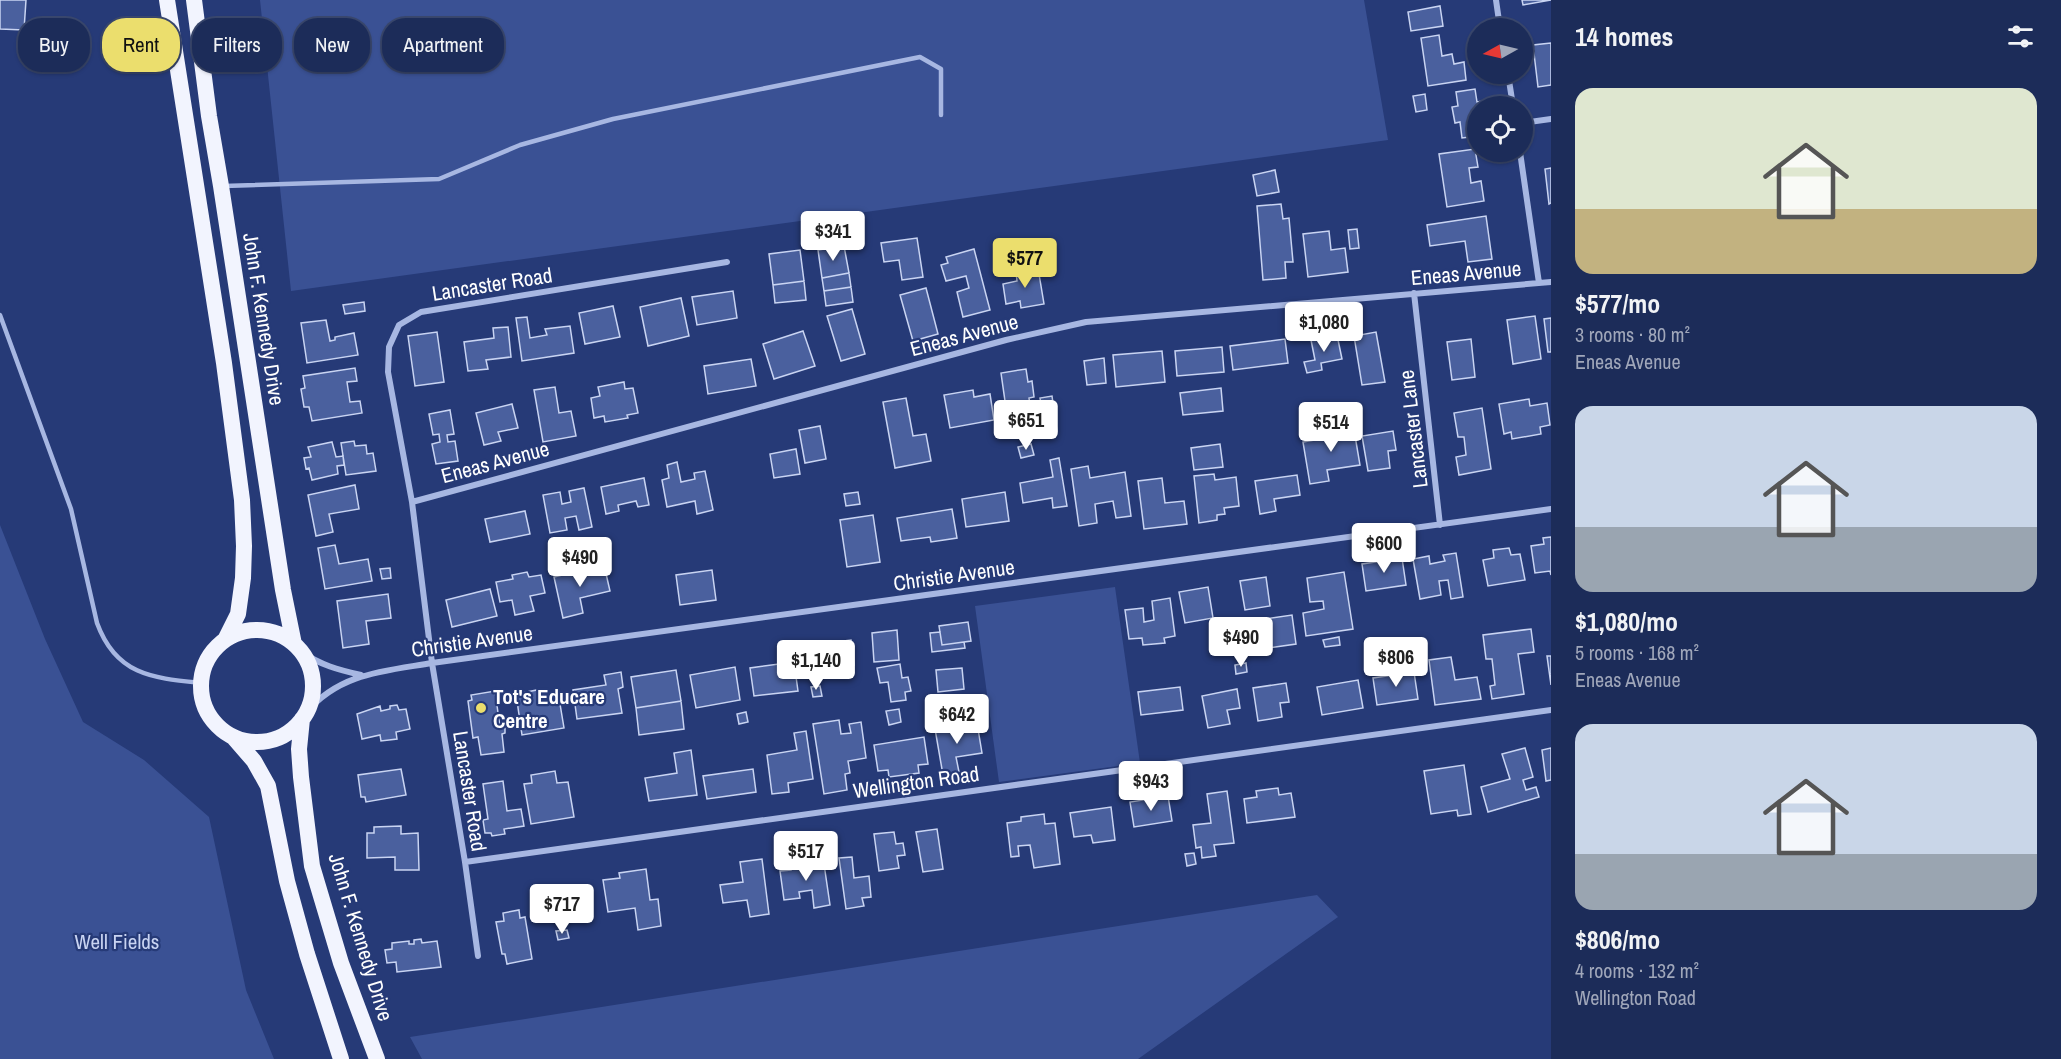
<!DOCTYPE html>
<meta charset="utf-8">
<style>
:root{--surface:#1c2c59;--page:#25345f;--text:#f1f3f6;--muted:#a0a7ba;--line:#3a486f;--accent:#ebde6d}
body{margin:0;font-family:"Archivo Narrow",sans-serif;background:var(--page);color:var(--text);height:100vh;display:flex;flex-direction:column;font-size:22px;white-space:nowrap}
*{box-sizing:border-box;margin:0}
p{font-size:20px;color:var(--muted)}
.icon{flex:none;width:33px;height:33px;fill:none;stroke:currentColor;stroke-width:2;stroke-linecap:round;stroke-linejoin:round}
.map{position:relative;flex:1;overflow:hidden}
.panel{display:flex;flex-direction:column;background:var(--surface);width:510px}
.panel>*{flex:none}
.banner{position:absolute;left:18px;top:18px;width:570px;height:54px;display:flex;gap:12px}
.needle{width:39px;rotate:262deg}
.fabs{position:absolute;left:1467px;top:18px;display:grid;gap:12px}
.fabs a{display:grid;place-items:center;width:66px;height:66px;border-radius:50%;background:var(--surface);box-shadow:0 2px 4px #0004,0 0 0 2px var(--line);font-size:30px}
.price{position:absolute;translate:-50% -51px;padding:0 14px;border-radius:6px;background:#fff;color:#222;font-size:20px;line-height:39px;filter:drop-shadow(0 2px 3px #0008)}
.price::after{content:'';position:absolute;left:50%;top:36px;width:18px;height:14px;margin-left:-9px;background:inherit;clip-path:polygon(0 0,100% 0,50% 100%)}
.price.on{background:var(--accent);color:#111}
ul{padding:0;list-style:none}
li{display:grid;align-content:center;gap:12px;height:318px;padding:0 24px}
li span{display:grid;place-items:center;height:186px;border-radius:18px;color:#555}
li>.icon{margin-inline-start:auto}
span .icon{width:108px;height:108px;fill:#fffc;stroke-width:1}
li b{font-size:26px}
h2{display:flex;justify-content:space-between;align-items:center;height:72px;padding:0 24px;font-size:26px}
.pill{padding:0 21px;border-radius:24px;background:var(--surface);box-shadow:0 2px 4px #0004,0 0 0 2px var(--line);font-size:21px;line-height:54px}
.pill.on{background:var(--accent);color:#111}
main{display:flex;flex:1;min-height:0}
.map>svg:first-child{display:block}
.green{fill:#3a5194}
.building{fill:#4a609e;stroke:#c9d4f2;stroke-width:1.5}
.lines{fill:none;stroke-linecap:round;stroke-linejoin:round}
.service{stroke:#a7b7e2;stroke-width:4.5}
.minor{stroke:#a7b7e2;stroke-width:6}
.trunk{stroke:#f2f4fe;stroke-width:16}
.poi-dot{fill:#ebde6d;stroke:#263a77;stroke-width:2}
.labels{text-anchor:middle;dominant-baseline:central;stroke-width:4.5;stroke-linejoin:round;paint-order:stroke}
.street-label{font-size:21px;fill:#fff;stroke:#263a77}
.poi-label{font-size:21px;font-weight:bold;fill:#fff;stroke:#263a77;text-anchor:start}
.park-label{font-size:21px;fill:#c9d4f2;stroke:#263a77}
</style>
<main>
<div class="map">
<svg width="1551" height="1059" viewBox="0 0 1551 1059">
<rect width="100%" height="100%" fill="#263a77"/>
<!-- green -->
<path class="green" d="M260,0H1364L1388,140L291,291Z
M0,525L45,639L83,722L144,760L209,817L246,990L274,1059H0Z
M1115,587L1140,763L999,782L975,606Z
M1317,895L1338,917L1138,1059H422L410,1037Z"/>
<!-- building -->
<path class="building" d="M0,0H26L24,30L0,29Z
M1522,0H1551L1523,5Z
M1440,6L1443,26L1411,31L1408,12Z
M1439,35L1442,56L1452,54L1454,64L1464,62L1466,80L1428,86L1421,38Z
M1551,43V85L1538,87L1533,45Z
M1475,89L1477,102L1483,101V106H1478V136L1462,138L1460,122L1455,123L1452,107L1458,106L1456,92Z
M1425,94L1427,110L1416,112L1413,96Z
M1475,149L1478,167L1469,168L1471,183L1481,181L1484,201L1447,207L1439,154Z
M1551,168V203L1549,204L1545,169Z
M1275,170L1279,192L1257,196L1253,175Z
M1281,204L1283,219L1289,218L1293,262H1285L1286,278L1263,280L1257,206Z
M1486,216L1492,259L1468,262L1465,241L1430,246L1427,225Z
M1357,229L1359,248L1350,249L1348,230Z
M1329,231L1331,250L1345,248L1348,272L1308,277L1303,234Z
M917,238L923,277L902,280L899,260L884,262L881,243Z
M844,246L849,273L822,278L818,250Z
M974,249L990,310L963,317L957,292L969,288L966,276L946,281L941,265L948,263L946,257Z
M800,250L804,281L773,285L769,254Z
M1038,268L1044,304L1021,308L1020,301L1006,304L1003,284L1017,281L1016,272Z
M849,273L851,287L824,291L822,278Z
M804,281L806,300L775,303L773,285Z
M851,287L853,302L826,306L824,291Z
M926,288L938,334L913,341L900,295Z
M733,291L737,318L697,325L692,297Z
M681,298L689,336L648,346L640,307Z
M364,302L365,311L345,314L343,305Z
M613,306L620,337L585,344L579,313Z
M852,309L865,354L841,361L827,316Z
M1535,316L1541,359L1513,364L1507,320Z
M527,317L530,338L547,335L545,329L570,326L574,353L522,361L516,318Z
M1551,318V352H1548L1544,319Z
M326,320L330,341L335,340V337L354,333L358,355L307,363L301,323Z
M508,327L511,357L486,360L488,369L468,371L464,342L494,338L493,328Z
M803,331L815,366L774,379L763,344Z
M437,332L444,382L415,386L408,336Z
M1376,332L1385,382L1362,385L1354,336Z
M1337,335L1342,359L1321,363L1322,370L1307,373L1304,362L1315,360L1311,340Z
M1285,339L1288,363L1233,370L1230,346Z
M1471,339L1475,377L1452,380L1447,342Z
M1222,347L1224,372L1177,376L1175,351Z
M1162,351L1165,382L1116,387L1113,355Z
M1104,358L1106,383L1087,385L1084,361Z
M751,359L756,386L708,394L704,366Z
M355,368L357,381L347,382L350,402L360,401L362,413L312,421L309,407H304L301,389L305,388L303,376Z
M1026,369L1028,382L1032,381L1034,397L1029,398L1030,405L1041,404L1040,398L1052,396L1057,431L1020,436L1017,419H1013L1012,414L1007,415L1001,373Z
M624,382L625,389L633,388L638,413L627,415L628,418L605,422L604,416L594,418L591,398L600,396L598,387Z
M555,387L559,413L571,411L576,436L543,442L534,390Z
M1221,388L1223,411L1183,415L1180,393Z
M973,390L974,397L990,394L994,420L950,428L944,395Z
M906,398L913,436L926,434L931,461L895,468L883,402Z
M1529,399L1530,406L1547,403L1550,425L1540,427L1541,434L1512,439L1511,432L1504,434L1499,404Z
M512,404L518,428L498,432L501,441L484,445L476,413Z
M1482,408L1491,469L1459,475L1456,457L1466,455L1464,437H1458L1454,413Z
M450,410L454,434L447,435L448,442L455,441L458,461L436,464L432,444L440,442L439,434L433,435L429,414Z
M1353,424L1360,465L1327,470L1329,481L1310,484L1303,442L1327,438L1325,428Z
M820,426L826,459L805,463L799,430Z
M1393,431L1396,450L1388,451L1390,468L1368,471L1362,436Z
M354,441L355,446L366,445L367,454L373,453L376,471L346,475L341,443Z
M332,442L336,457L343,456L344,465L337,466L338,474L312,480L309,468L306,469L304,458L311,457L308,447Z
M1031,444L1034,455L1021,458L1018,447Z
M1220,444L1223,467L1194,470L1191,448Z
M796,449L800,474L774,478L770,454Z
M1059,458L1067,506L1053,508L1052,498L1023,503L1020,483L1053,477L1050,460Z
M677,462L681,482L695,479L694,473L705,471L713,510L697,514L695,501L667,507L662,480L669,478L667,465Z
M1088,466L1090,478L1125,472L1131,516L1116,518L1113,501L1095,504L1097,523L1079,526L1071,469Z
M1214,474L1215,480L1236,477L1239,506L1224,508L1225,514L1217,515V520L1199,523L1194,476Z
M1297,475L1300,495L1274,499L1276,511L1260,514L1255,481Z
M644,478L649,505L638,507L636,501L618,505L619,511L606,514L601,487Z
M1162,478L1165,503L1184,501L1187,524L1144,529L1138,481Z
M355,485L359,509L329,514L333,532L316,536L308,495Z
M584,488L592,527L579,530L576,516L565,518L567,530L550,533L543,495L560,492L562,504L571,502L569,491Z
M858,492L860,504L846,506L844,494Z
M1005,492L1009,521L966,527L962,499Z
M952,509L957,538L931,542L930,537L901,541L897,518Z
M525,511L530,534L490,542L485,519Z
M873,515L880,562L847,567L840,520Z
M1551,537V575L1550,571L1535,573L1531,546L1544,544L1543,538Z
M335,545L339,564L368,559L372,581L325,589L318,548Z
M1509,548L1511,555L1520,554L1525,580L1488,586L1483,560L1494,558L1493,550Z
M1456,553L1463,597L1451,599L1448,580L1439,581L1441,595L1420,599L1413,559L1429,556L1430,564L1445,561L1443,555Z
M1402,558L1406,585L1366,591L1362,564Z
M604,565L610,591L580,598L583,613L563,618L554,577Z
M390,568L391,578L382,579L380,569Z
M712,570L716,600L680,605L676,575Z
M527,572L529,577L541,575L545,593L530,596L534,611L515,615L512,600L500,602L496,582L513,579L512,575Z
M1344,572L1353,629L1306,636L1303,613L1324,609L1323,601L1310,602L1307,578Z
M1266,577L1270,606L1245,610L1240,581Z
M1208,587L1213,618L1185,623L1179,592Z
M490,589L497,616L452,627L446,600Z
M388,594L391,618L366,621L369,644L343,648L337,601Z
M1170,598L1175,636L1164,638L1165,643L1143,645L1142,638L1129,639L1125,610L1143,608L1144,622L1154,620L1152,601Z
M1292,615L1296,644L1269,648L1265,619Z
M968,622L971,641L942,645L939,626Z
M1531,629L1534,652L1518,654L1524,694L1492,699L1490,686L1495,685L1492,659H1486L1483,635Z
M897,630L899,660L874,662L872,633Z
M940,632L942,645L964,642L965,648L932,652L930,633Z
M1339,637L1340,645L1325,647L1323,640Z
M851,640L854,665L813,670L810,645Z
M1547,656H1551V685Z
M1451,657L1455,680L1477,677L1481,699L1435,705L1429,660Z
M794,662L798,691L754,696L750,668Z
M1246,663L1247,672L1236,674L1235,665Z
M900,664L902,678L908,677L911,691L905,692L906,700L891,702L888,682L880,683L877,668Z
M735,667L740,700L696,708L690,675Z
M962,668L964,689L938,692L936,670Z
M676,670L681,701L636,708L631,677Z
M621,672L623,687L618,689L622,713L577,719L573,690L606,685L604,675Z
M1414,672L1418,699L1377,705L1373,678Z
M1358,680L1363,708L1322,715L1317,687Z
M1286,683L1289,702L1280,703L1282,717L1258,721L1253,688Z
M820,686L822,696L813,697L811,687Z
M1180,687L1183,710L1141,715L1138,692Z
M1237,689L1240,708L1227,710L1230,724L1208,728L1202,696Z
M537,690L538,701L559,698L564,728L522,735L516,694Z
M495,691L500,727L505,726V733L502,734L504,752L481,755L478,737L473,738L468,701L472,700L471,695Z
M681,701L684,729L639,735L636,708Z
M397,705L399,710L406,709L410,729L396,732L397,739L381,741L380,735L362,739L357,714L380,706L381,711L390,709V706Z
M899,709L901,722L889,725L886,711Z
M746,712L748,722L739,724L737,714Z
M839,720L841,734L851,733L849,724L861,722L866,758L848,761L850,773L845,774L847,790L824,794L813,724Z
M977,723L982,753L956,757L959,772L943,775L935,729Z
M806,731L813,779L788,783L789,792L772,794L767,755L797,750L794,733Z
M924,737L928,764L918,765L919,773L889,777L888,770L878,771L874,745Z
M1525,748L1533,777L1523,780L1526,790L1536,787L1539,797L1488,812L1481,787L1510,779L1502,754Z
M1551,748V780L1546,781L1542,750Z
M691,750L697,795L649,801L645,778L677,773L674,753Z
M1464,765L1471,814L1458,816L1457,810L1431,814L1424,771Z
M401,769L406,795L366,802L365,797H361L358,775Z
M753,769L756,792L707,799L703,776Z
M555,771L557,783L568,782L574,817L531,824L524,784L532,783L531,775Z
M503,781L507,811L521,809L524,826L504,829L505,834L492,836L491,833H485L483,820L488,819L483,784Z
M1278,788L1279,795L1291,793L1295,817L1247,823L1244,799L1257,797L1256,791Z
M1227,791L1234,843L1214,845L1216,856L1202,858L1201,847L1196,848L1193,825L1211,823L1207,794Z
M1168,796L1172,821L1134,827L1130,802Z
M1111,807L1115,840L1093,843L1091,835L1074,837L1070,813Z
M1044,814L1045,824L1055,823L1060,864L1034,868L1030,845L1018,846L1019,856L1011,857L1007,823L1021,821V817Z
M401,826V834L418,833L419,870H395V857L367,858V833H374V827Z
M937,829L943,869L923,872L916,832Z
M894,832L896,844L903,843L905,855L897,856L899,868L879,871L874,834Z
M1194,853L1196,864L1187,866L1185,854Z
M852,857L854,878L869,876L871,897L862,898L864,906L846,909L839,858Z
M762,859L769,914L750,917L747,900L723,903L720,885L743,882L740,862Z
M810,859L811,866L824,864L830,905L814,908L812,890L799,892L800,898L784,900L780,871L791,870L790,862Z
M646,869L650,900L658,899L661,926L638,930L635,908L608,912L603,880L620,878L619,873Z
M577,887L578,892L589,891L592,912L574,915L575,918L563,920V916L547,918L544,896L556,895L555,890Z
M519,910L520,918L525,917L532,959L507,964L505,954H502L496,922L504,921L503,913Z
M567,930L569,938L558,940L556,931Z
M421,939L422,943L437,941L441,967L397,972L396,962L387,963L385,950L392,949V943L409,941V944H414V940Z"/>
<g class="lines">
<!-- service -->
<path class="service" d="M224,186L439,179L520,145L613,119L920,57L941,69V115
M0,315L71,509L97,623C116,675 152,678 201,683"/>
<!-- minor -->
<path class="minor" d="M1496,0L1500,28
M1508,74L1513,106
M1522,123L1551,119
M1520,152L1539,283
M1414,293L1440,525
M412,502L1006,340L1086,322L1551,282
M302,652C320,665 339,670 361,675
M306,713C339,673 385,671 432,663L1551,509
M465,862L1551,710
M478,956L465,862L432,663L412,502L388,372L389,347L399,325L421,312L727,262"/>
<!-- trunk -->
<path class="trunk" d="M167,0L224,363L242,500L244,546L243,578L238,614L225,640
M194,0L209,116L221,186L283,590L294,644
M201 686a56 56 0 1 1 112 0a56 56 0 1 1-112 0Z
M302,719L299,749L301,777L312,866L341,963L377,1059
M234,738L254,761L268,786L287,881L307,954L341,1059"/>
</g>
<!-- markers -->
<circle class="poi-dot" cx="481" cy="708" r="6"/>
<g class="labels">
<!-- street labels -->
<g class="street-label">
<text transform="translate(1466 273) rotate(-5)">Eneas Avenue</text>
<text transform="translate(492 284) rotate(-9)">Lancaster Road</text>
<text transform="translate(264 319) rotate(81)">John F. Kennedy Drive</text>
<text transform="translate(964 335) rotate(-15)">Eneas Avenue</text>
<text transform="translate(1413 429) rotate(-97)">Lancaster Lane</text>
<text transform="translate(495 462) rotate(-15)">Eneas Avenue</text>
<text transform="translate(954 575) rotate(-8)">Christie Avenue</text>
<text transform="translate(472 641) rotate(-8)">Christie Avenue</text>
<text transform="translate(916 782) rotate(-8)">Wellington Road</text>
<text transform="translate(470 791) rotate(81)">Lancaster Road</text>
<text transform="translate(361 937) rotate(73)">John F. Kennedy Drive</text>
</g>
<!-- poi labels -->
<g class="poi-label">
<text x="493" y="696">Tot's Educare<tspan x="493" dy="24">Centre</tspan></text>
</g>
<!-- park labels -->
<g class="park-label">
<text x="117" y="941">Well Fields</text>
</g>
</g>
</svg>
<div class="fabs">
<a><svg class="needle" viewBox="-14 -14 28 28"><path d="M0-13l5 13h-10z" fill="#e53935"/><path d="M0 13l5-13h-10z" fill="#a0a7ba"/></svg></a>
<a><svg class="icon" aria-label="locate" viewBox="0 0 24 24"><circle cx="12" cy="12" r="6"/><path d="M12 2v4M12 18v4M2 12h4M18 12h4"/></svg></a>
</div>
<b class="price" style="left:833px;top:262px">$341</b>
<b class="price on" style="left:1025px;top:289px">$577</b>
<b class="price" style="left:1324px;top:353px">$1,080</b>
<b class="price" style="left:1026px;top:451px">$651</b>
<b class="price" style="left:1331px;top:453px">$514</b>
<b class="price" style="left:1384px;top:574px">$600</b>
<b class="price" style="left:580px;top:588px">$490</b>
<b class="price" style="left:1241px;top:668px">$490</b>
<b class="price" style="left:1396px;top:688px">$806</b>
<b class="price" style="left:816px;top:691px">$1,140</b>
<b class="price" style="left:957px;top:745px">$642</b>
<b class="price" style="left:1151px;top:812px">$943</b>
<b class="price" style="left:806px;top:882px">$517</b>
<b class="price" style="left:562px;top:935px">$717</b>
<div class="banner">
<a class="pill">Buy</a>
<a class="pill on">Rent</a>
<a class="pill">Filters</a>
<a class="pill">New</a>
<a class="pill">Apartment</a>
</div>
</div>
<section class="panel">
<h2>14 homes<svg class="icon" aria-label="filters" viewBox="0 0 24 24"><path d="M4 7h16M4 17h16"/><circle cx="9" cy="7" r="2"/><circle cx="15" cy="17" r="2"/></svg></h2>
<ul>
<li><span style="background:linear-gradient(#dfe7d0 65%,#c2b280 0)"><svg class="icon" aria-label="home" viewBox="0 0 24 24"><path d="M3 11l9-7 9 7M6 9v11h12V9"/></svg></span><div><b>$577/mo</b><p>3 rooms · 80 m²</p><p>Eneas Avenue</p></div></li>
<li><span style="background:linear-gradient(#c9d6e8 65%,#9aa5b1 0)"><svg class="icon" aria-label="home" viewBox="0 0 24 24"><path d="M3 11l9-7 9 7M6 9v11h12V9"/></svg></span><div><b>$1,080/mo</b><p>5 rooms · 168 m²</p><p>Eneas Avenue</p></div></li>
<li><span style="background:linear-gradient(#c9d6e8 70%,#9aa5b1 0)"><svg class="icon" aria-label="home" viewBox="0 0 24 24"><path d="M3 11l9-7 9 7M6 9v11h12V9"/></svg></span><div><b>$806/mo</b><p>4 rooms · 132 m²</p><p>Wellington Road</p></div></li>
</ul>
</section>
</main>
